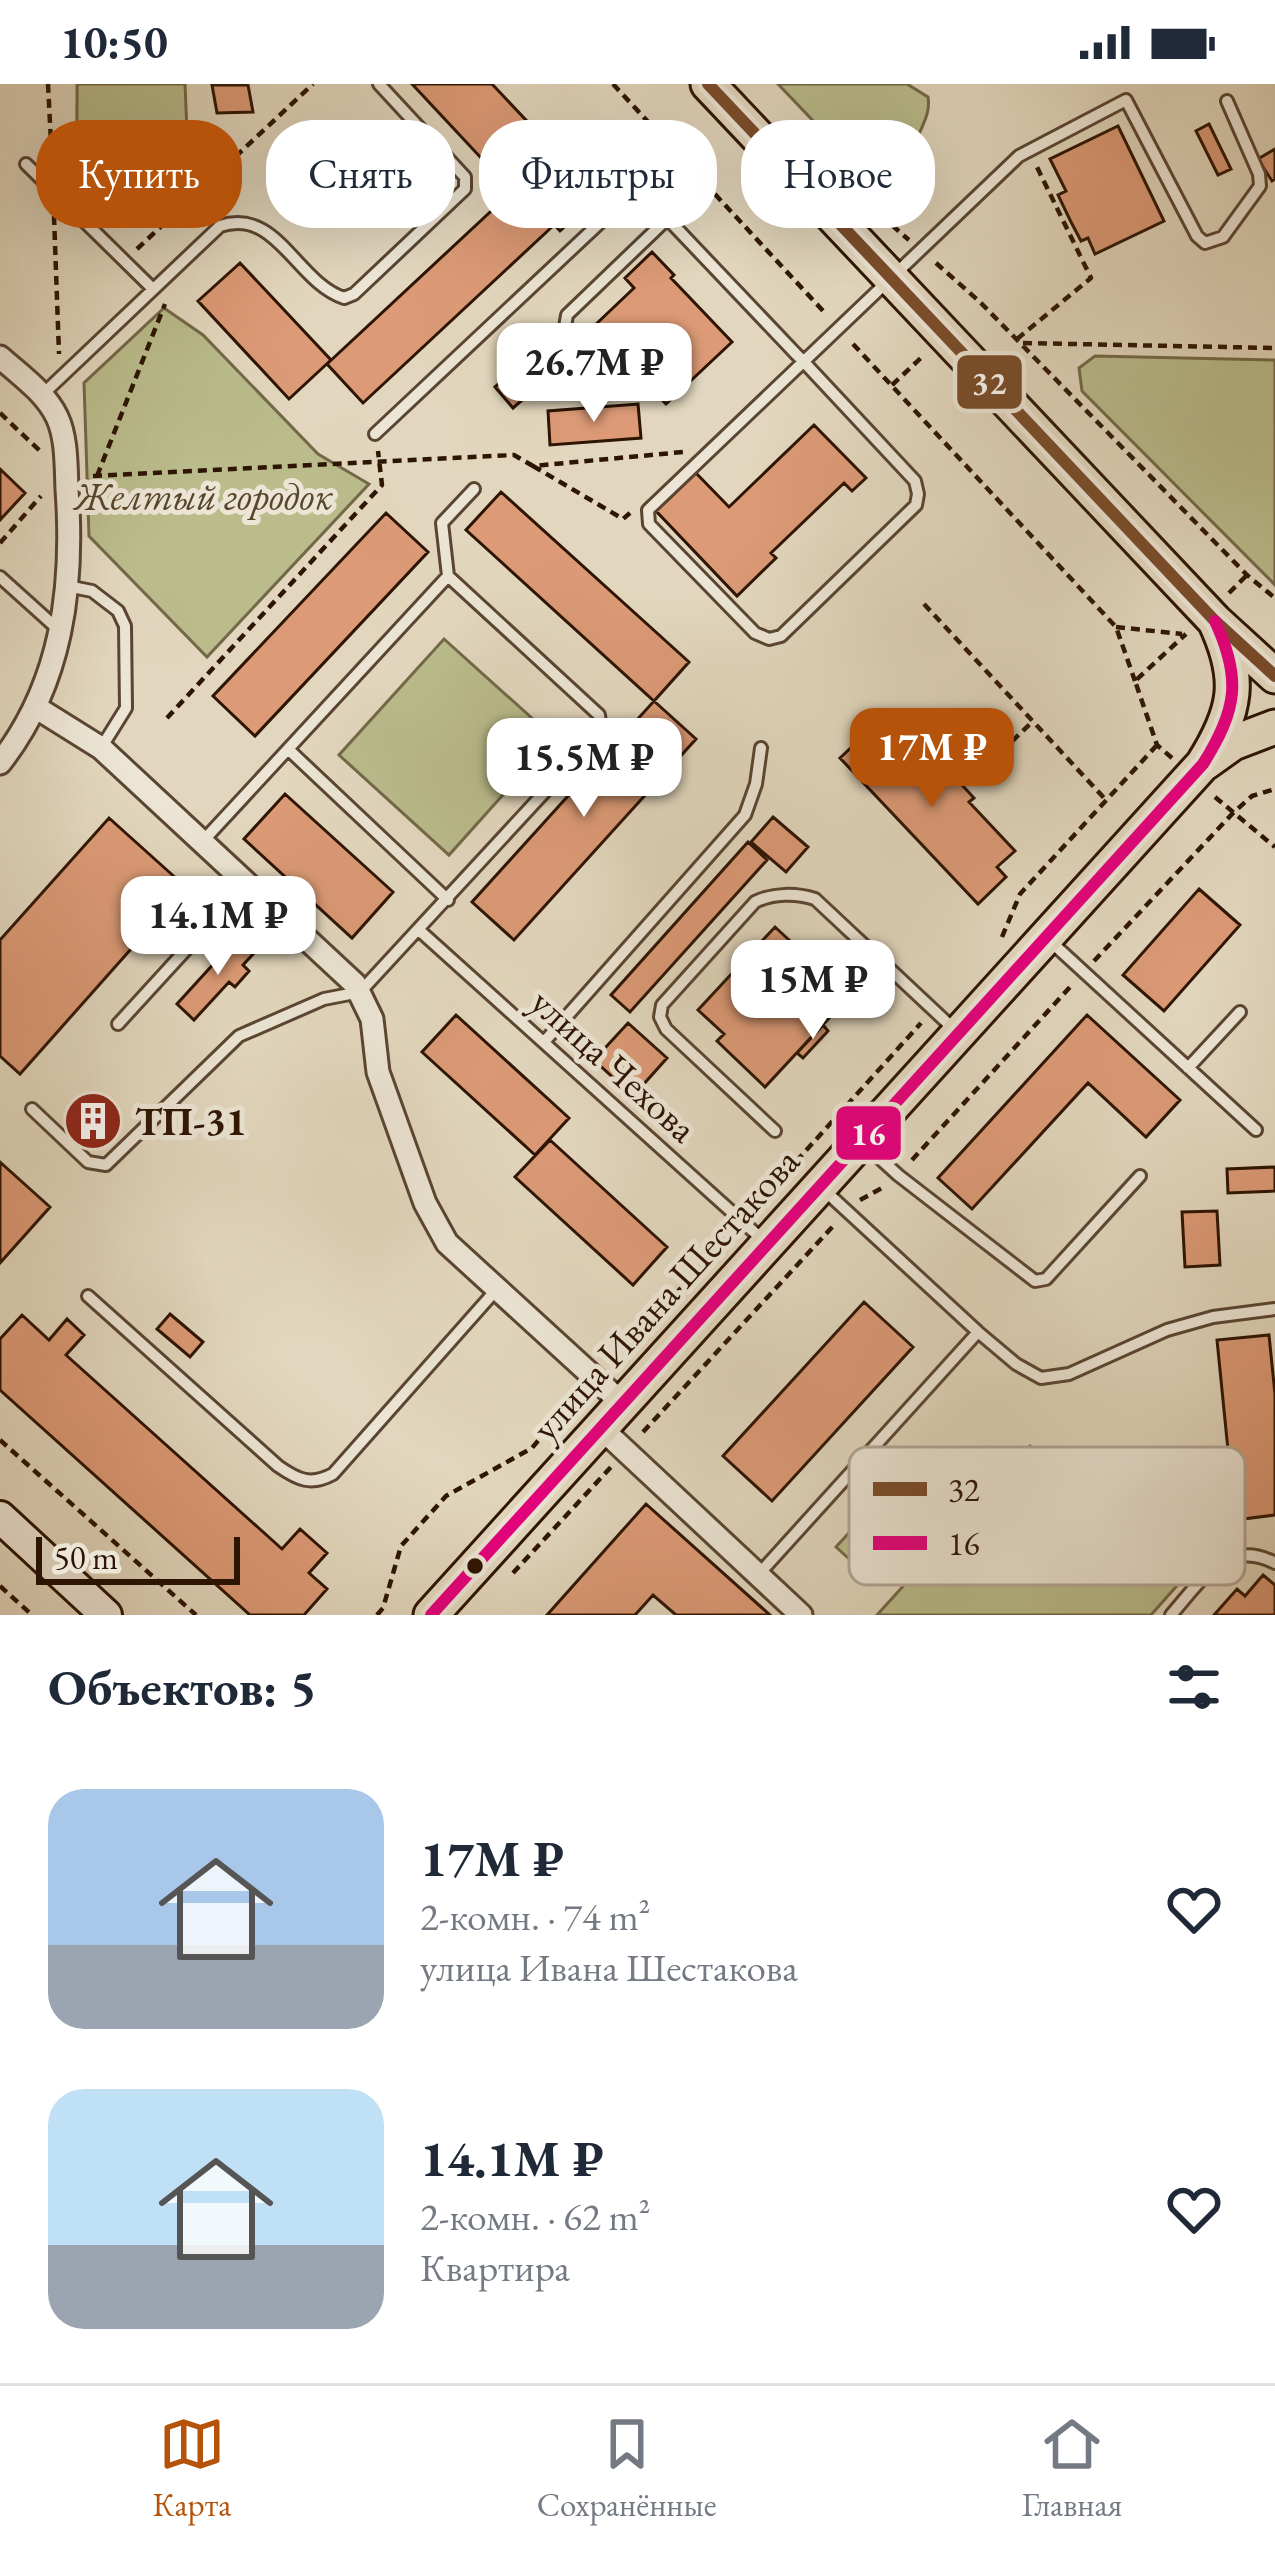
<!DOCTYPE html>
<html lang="ru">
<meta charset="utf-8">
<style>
:root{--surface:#fff;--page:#f6f6f7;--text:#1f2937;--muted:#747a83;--line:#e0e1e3;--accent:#b45309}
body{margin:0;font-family:"EB Garamond",serif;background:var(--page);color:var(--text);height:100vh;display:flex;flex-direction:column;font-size:45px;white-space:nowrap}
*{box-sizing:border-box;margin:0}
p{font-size:39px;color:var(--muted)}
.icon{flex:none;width:66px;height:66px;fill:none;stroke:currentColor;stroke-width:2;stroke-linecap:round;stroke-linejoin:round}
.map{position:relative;height:1531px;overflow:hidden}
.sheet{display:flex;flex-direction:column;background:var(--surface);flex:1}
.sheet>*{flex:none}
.hud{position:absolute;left:36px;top:36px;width:1203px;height:108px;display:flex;gap:24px}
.scale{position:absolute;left:36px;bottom:30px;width:204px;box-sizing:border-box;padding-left:12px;border:6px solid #2d1403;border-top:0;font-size:33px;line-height:42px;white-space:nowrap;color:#2d1403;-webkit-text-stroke:9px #ece5d5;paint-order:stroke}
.price{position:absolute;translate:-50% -102px;padding:0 27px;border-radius:24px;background:#fff;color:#222;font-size:39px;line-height:78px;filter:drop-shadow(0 3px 6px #0008)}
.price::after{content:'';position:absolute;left:50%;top:72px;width:36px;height:27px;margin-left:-18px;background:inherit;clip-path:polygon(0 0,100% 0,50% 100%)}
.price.active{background:var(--accent);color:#fff}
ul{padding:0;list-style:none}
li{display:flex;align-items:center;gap:36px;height:300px;padding:0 48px}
li span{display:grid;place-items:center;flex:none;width:336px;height:240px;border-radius:36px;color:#555}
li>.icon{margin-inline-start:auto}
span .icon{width:144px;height:144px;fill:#fffc;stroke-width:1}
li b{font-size:51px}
h2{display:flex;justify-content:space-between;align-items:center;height:144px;padding:0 48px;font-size:51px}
.chip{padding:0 42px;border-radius:48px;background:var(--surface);box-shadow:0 12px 48px #0002;font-size:42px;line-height:108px}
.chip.active{background:var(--accent);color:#fff}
.status{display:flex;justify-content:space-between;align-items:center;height:84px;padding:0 60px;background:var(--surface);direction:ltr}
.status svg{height:33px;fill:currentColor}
.tab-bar{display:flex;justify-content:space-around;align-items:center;height:168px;border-top:3px solid var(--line);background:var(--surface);font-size:33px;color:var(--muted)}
.tab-bar a{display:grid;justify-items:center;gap:6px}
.tab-bar .active{color:var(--accent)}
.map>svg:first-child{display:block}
.green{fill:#babc8c;stroke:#746848;stroke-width:3}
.building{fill:#dc9a76;stroke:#2d1403;stroke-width:3}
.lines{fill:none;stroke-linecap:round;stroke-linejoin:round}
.service-casing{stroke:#5a4532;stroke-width:16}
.minor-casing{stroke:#5a4532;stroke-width:27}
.secondary-casing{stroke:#2d1403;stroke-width:36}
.primary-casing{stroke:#2d1403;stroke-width:39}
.path{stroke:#2d1403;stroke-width:4.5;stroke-dasharray:9 6;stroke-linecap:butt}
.service{stroke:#ece5d5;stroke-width:10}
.minor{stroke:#ece5d5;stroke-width:21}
.secondary{stroke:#ece5d5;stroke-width:30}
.primary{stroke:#e2d7be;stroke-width:33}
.bus-1-casing{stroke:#ece5d5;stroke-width:21}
.bus-2-casing{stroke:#ece5d5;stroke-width:21}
.bus-1{stroke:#7a4b2a;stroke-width:12}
.bus-2{stroke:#e5007d;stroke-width:12}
.bus-dot{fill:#2d1403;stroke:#ece5d5;stroke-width:4.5}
.labels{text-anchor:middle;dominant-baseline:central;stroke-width:10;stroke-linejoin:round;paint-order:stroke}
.park-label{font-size:39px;font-style:italic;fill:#57462c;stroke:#ece5d5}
.street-label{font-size:39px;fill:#2d1403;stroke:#ece5d5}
.poi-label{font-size:39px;font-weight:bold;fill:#2d1403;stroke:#ece5d5;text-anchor:start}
.key{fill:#ece5d5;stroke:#b3a696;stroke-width:3}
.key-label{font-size:33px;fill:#2d1403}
.line-badge{stroke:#ece5d5;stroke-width:4.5}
.badge-label{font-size:33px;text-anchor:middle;font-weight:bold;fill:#fff}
</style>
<div class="status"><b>10:50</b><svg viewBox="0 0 49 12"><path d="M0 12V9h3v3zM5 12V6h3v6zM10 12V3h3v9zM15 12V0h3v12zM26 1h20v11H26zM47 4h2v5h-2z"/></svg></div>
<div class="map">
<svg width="1275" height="1531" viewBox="0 0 1275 1531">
<rect width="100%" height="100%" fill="#e2d7be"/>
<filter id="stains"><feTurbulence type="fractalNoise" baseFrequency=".00167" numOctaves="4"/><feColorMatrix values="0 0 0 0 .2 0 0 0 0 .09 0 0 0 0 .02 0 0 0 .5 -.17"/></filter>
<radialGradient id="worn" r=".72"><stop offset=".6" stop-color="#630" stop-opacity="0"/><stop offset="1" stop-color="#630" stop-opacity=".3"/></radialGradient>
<!-- green -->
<path class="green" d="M77,0H185L189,96L187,107L172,120C152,123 124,129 104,124C70,116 78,30 77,0Z
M778,0H907L928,13C932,36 913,50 914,73C916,90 923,96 917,114H896L864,90Z
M164,224L203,251L318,370L369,400L207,573L89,452L84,299Z
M1095,272L1275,276V501L1082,307L1079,284Z
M444,555L554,654L449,771L339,671Z
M1030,1362L1052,1382L1190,1373L1198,1478L1151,1531H877Z
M911,1381L945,1411L869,1493L836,1463Z"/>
<!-- building -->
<path class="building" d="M412,0H492L555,67L512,107Z
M212,1H248L253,28L217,29Z
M1209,40L1231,85L1218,91L1196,47Z
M1118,42L1164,137L1095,170L1088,154L1081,157L1070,136L1058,111L1066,107L1050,75Z
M341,48L358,65L329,92L313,75Z
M568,56L592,82L586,123L560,147L518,102Z
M1275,65V95L1272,97L1258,75Z
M434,88L452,107L431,127L413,107Z
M518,102L554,141L363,319L327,280Z
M652,168L674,191L671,194L732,258L666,320L593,243L634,204L625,194Z
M240,179L331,276L289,315L198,217Z
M528,274L546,295L513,324L495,303Z
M638,320L641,354L550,361L548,327Z
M814,341L866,394L852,407L844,399L771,469L776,474L737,512L656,427L696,389L729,423Z
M0,385L25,409L0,436Z
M501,408L689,578L654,617L466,446Z
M386,429L428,468L255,652L213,612Z
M654,617L696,655L514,856L472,818Z
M895,641L947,696L953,691L974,714L969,718L1015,767L997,783L1006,793L978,820L840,674L870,646L879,656Z
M285,710L393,808L352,854L244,755Z
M773,733L808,763L786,788L751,758Z
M109,734L198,814L158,858L147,847L20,990L0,972V856Z
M748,758L767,776L630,928L611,911Z
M1199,805L1240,841L1164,927L1123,891Z
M775,843L801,867L808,860L856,905L765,1003L717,957L724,950L698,926Z
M238,853L255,868L243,881L249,887L235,903L229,898L194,936L177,920Z
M456,931L569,1034L535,1071L422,968Z
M1087,931L1180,1016L1146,1053L1088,999L972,1125L938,1094Z
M628,939L667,974L633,1012L594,976Z
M823,941L828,947L803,974L797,969Z
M86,1012L119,1042L101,1061L68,1031Z
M550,1056L667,1163L633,1201L515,1093Z
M0,1078L50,1123L0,1179Z
M1275,1083V1107L1228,1109L1227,1085Z
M1217,1127L1220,1181L1185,1183L1182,1128Z
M864,1218L913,1263L772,1417L723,1372Z
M170,1230L203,1258L190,1273L157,1245Z
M22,1231L49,1256L67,1235L84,1251L66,1271L282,1465L300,1445L327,1469L309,1489L327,1505L304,1531H250L0,1306V1255Z
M1269,1251L1275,1310V1431L1235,1436L1217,1256Z
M646,1420L770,1531H676L653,1511L635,1531H547Z
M1263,1491L1275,1501V1531H1214L1237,1505L1245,1512Z"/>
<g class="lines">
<!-- service casing -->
<g class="service-casing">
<path id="service" d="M26,80L153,205
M626,91L796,270L803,277L915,397L918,410L916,421L781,552L769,555L755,549L649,440L648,426L1019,72L1126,16L1197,152L1205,159L1223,153L1260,102L1259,90L1227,17
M614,303L564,249L567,231L667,135
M42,311L220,142C277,123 296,198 344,214L354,210L465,105V93L379,0
M375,350L638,103
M448,492L442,439L474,405
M0,493L60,547
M67,502L92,507L118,527L125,542L126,624L101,664
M289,666L448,816
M420,847L764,1157
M1049,856L1256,1046
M118,940L247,799
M544,958L745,731L756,700L761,664
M1188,984L1240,928
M32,1025L88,1078L106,1081L239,952L324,915L360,908L601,647L599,631L448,492L203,757
M775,1047L666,945L660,933L662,921L755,818C773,809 796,809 815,815L957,948
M863,1059L898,1091L1035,1197L1046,1195L1140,1092
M823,1105L978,1248L1016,1280L1041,1294L1069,1290L1167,1246L1213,1233L1275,1225
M88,1212L278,1382C298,1396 311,1402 333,1390L496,1206
M759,1490L978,1248
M1171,1531C1200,1498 1227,1453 1275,1479"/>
</g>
<!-- minor casing -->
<g class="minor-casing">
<path id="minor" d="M0,273C20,291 45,308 57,333C67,354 66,383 67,406C74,504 62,600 0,679
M37,624L101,664L355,900L372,935L378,988L425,1119L447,1159L622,1319
M601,1344L801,1531"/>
</g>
<!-- secondary casing -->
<g class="secondary-casing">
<path id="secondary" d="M0,1433L106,1531"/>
</g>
<!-- primary casing -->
<g class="primary-casing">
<path id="primary" d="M708,0L1215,537L1275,592
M1205,679L1233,659L1275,643
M431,1531L1203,680C1237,626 1242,595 1215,537"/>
</g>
<!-- path -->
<path class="path" d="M48,0L52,78
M613,0L825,229
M858,112L909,156
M54,132L59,270
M137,165L313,0
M936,179L980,218L1247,491L1275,514
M1017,255L1091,194L1036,81
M1023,259L1275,264
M853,260L1116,543L1135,597
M892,301L923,272
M0,329L40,367
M533,382L623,435L630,429
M93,392L514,371L533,382L683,368
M97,392L165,220
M0,459L41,412
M1229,509L1246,492
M924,520L1106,716
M1116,543L1182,550
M167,634L382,401L378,367
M1172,674L1157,661L1135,597L1186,550
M969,699L1033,637
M1215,713L1275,763
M1002,853L1020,810L1157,661
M1094,877L1233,729L1252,712L1275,705
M912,1076L1070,903
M860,1116L882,1104
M756,1122L921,939
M614,1277L728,1153
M643,1348L835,1140
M0,1356L196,1531
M513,1489L611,1383
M0,1502L32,1531
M377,1531L383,1524L401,1462L446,1412L532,1364L579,1308"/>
<!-- service -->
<use href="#service" class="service"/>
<!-- minor -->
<use href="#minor" class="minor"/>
<!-- secondary -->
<use href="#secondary" class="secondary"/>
<!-- primary -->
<use href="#primary" class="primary"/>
<!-- bus-1 casing -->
<g class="bus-1-casing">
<path id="bus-1" d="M708,0L1215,537L1275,592"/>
</g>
<!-- bus-2 casing -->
<g class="bus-2-casing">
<path id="bus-2" d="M431,1531L1203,680C1237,626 1242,595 1215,537"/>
</g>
<!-- bus-1 -->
<use href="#bus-1" class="bus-1"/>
<!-- bus-2 -->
<use href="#bus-2" class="bus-2"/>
</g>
<!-- icons -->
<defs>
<g id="building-disc" transform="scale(3)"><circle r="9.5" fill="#8f2418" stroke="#ece5d5"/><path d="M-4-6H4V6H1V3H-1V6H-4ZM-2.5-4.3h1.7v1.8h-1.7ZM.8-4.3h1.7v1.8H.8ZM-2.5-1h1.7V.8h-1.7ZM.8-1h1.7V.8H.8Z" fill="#fff"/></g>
</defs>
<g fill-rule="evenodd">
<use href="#building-disc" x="93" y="1037"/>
</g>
<!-- markers -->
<circle class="bus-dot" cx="475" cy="1482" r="10"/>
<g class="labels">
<!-- park labels -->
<g class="park-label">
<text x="204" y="411">Желтый городок</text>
</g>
<!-- street labels -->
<g class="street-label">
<text transform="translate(614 981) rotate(42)">улица Чехова</text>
<text transform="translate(665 1210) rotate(-48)">улица Ивана Шестакова</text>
</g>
<!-- poi labels -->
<g class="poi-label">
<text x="135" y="1037">ТП-31</text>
</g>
</g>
<!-- legend -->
<rect x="849" y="1363" width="396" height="138" rx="18" class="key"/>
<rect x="873" y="1398" width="54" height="14" fill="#7a4b2a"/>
<rect x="873" y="1452" width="54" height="14" fill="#e5007d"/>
<g class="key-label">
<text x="948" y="1417">32</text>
<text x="948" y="1471">16</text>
</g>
<g class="line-badge">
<rect x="955" y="269" width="69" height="58" rx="12" fill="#7a4b2a"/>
<rect x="834" y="1020" width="69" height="58" rx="12" fill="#e5007d"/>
</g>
<g class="badge-label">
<text x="989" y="310">32</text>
<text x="868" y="1061">16</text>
</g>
<rect width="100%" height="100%" filter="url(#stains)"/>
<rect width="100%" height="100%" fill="url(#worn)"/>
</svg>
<div class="scale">50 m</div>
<b class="price" style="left:594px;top:341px">26.7M ₽</b>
<b class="price active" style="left:932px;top:726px">17M ₽</b>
<b class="price" style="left:584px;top:736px">15.5M ₽</b>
<b class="price" style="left:218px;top:894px">14.1M ₽</b>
<b class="price" style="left:813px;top:958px">15M ₽</b>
<div class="hud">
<a class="chip active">Купить</a>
<a class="chip">Снять</a>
<a class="chip">Фильтры</a>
<a class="chip">Новое</a>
</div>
</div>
<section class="sheet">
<h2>Объектов: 5<svg class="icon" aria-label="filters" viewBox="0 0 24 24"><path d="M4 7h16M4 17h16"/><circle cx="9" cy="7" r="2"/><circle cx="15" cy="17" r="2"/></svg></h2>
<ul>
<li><span style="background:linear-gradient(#a9c7e8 65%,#9aa5b1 0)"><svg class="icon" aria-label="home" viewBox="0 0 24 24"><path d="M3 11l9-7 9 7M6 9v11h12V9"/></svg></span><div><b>17M ₽</b><p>2-комн. · 74 m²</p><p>улица Ивана Шестакова</p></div><svg class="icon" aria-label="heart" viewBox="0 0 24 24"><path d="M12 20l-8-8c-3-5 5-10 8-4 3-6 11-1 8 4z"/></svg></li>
<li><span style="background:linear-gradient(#bfe0f5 65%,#9aa5b1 0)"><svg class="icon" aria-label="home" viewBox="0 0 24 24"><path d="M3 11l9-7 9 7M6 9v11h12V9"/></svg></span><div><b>14.1M ₽</b><p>2-комн. · 62 m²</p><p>Квартира</p></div><svg class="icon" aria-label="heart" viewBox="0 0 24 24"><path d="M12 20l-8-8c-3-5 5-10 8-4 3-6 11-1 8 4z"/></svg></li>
</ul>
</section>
<nav class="tab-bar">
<a class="active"><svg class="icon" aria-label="map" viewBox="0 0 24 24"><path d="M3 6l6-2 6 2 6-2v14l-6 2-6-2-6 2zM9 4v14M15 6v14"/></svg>Карта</a>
<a><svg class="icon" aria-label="saved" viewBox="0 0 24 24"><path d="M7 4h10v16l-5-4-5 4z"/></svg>Сохранённые</a>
<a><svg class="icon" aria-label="home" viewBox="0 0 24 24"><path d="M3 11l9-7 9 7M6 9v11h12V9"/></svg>Главная</a>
</nav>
